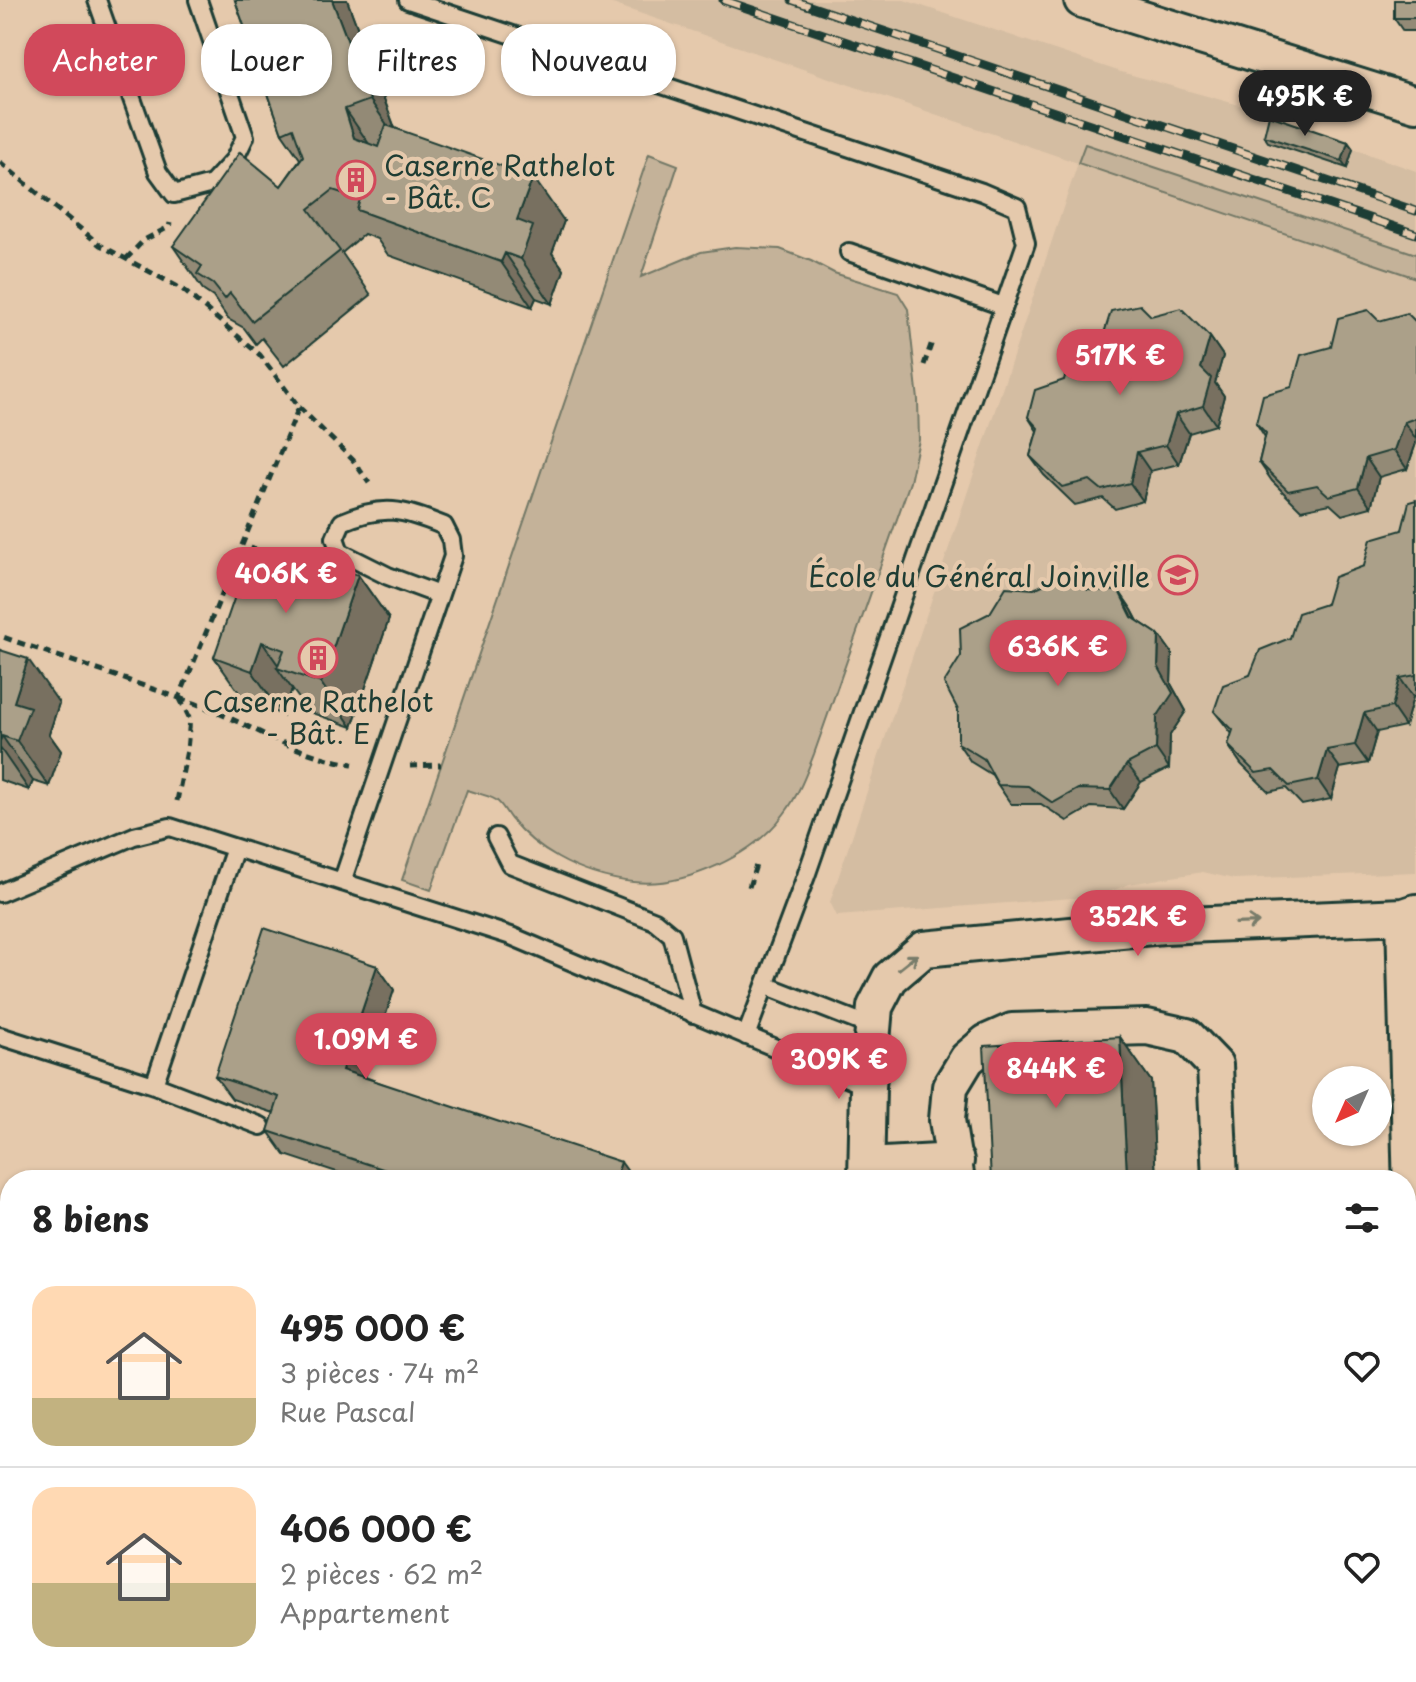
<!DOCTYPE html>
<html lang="fr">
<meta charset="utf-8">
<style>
:root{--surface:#fff;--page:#f2f2f2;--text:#222;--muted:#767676;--line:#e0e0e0;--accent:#d1495b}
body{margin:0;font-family:"Playpen Sans",sans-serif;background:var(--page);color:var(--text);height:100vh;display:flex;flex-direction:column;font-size:30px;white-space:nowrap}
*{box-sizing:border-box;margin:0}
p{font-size:26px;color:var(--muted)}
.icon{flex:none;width:44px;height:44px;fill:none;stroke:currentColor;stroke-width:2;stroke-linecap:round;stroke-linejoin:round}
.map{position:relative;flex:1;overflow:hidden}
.sheet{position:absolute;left:0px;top:1170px;width:1416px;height:512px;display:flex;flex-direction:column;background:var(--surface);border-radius:32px 32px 0 0;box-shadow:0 2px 6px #0004}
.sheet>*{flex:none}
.banner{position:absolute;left:24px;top:24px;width:800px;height:72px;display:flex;gap:16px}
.needle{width:52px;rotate:225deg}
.tools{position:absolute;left:1312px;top:1066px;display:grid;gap:16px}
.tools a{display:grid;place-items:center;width:80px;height:80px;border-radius:50%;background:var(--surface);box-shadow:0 2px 6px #0004;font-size:40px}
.price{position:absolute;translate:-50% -68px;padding:0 18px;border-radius:28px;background:var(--accent);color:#fff;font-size:26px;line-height:52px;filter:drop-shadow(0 2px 4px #0008)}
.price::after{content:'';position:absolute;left:50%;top:48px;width:24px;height:18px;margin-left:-12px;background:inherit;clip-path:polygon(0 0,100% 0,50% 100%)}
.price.current{background:#222;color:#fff}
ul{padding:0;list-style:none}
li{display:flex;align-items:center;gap:24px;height:200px;padding:0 32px}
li+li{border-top:2px solid var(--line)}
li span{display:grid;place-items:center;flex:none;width:224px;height:160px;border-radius:24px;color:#555}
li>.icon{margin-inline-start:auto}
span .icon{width:96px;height:96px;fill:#fffc;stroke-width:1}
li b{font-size:34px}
h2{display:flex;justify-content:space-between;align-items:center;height:96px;padding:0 32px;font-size:34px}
.chip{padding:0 28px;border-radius:32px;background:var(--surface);box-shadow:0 2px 6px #0004;font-size:28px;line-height:72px}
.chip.current{background:var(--accent);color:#fff}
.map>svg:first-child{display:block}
.built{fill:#d4bda2}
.green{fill:#c4b299;stroke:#727866;stroke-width:2}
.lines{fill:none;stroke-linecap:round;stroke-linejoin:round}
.lane-casing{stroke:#1f3d34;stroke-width:22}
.street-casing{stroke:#1f3d34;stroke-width:40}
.path{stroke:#1f3d34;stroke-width:5;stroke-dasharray:8 6;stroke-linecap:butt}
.lane{stroke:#e5c9ac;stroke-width:16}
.street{stroke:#e5c9ac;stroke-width:34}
.rail-casing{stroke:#1f3d34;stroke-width:9}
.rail{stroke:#e5c9ac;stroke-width:6;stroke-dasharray:18;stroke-linecap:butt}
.wall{fill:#938a76;stroke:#1f3d34;stroke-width:2}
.shaded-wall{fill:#787060;stroke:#1f3d34;stroke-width:2}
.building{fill:#aba089;stroke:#1f3d34;stroke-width:2}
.oneway{stroke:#787c6a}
.labels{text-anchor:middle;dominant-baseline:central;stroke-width:8;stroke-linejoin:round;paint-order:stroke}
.poi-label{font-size:28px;fill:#1f3d34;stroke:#e5c9ac;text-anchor:start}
</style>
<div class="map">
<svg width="1416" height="1682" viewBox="0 0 1416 1682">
<rect width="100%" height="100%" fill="#e5c9ac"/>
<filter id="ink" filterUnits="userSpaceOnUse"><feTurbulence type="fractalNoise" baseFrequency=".0125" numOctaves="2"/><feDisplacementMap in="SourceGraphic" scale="16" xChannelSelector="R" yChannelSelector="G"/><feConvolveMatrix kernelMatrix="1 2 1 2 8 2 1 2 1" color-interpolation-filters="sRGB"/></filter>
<g filter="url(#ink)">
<!-- built -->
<path class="built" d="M601,0H904L1121,72L1257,110L1274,121L1416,171V254L1085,144L1079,162L1416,278V872L1234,879L1203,872L1129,884L1099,896L837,916L830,902L1078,163Z"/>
<!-- green -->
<path class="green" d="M1085,144L1416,254V278L1078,163Z
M649,154L678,165L641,277L701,252L735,247L780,249L811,261L834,273L898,293L908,309L918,400L919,440L910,482L814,754C806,775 798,796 784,814C754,855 685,888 633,882C607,879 581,871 558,858C540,848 524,835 511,819C506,813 502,804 496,800C488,795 476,793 467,790L431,890L402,880Z"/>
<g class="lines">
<!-- lane casing -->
<g class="lane-casing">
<path id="lane" d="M97,0L158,172L174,194L212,184L234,160L245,137L198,0
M408,0L982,192L1017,207L1026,243L806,876L746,1036
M849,252L1003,306
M496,837L510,864L655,921L672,935L693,1014
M342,882L453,556L451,540L444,526C403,509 383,504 342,522L335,538L340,552L388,576L439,595
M0,893L134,836L170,827L511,936L868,1087
M765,985L875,1028
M0,1036L154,1085L261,1126
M154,1085L235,848
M803,1682L806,1672"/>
</g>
<!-- street casing -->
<g class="street-casing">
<path id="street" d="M1082,0L1416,104
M1404,916L1416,1393
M867,1166L956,1161
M866,1180L868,1087L875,1007L890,978L924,949L1163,926L1404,916L1416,912
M957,1180L947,1120L950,1087L967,1059L987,1042L1012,1031L1147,1027L1187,1036L1215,1065L1220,1180
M1406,1422L1416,1403
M1406,1485L1416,1517
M854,1682V1672"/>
</g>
<!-- path -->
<path class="path" d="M0,162L100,245L182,289L260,355L299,407L179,698L0,636
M126,259L144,240L169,227L170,223
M924,365L933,339
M299,407L353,460L369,483
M179,698C238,716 290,755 353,764
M410,766L441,765
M177,801L187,750L190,719L180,699
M749,887L756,865"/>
<!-- lane -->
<use href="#lane" class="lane"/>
<!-- street -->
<use href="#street" class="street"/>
<!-- rail casing -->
<g class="rail-casing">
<path id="rail" d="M723,0L1416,234
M792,0L1416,211"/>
</g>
<!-- rail -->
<use href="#rail" class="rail"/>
</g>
<!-- wall -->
<path class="wall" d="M235,0H347L395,128L564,221L552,253L564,270L552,304L536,298L532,307L388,255L377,239L364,234L342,253L371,295L284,366L262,338L256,344L244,328L228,319L213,297L204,291L173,246L281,186L300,159L282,133Z
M1416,0V31H1403L1394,18Z
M1264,136L1348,142L1353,149L1347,168L1268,142Z
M1151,316L1210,337L1223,356L1215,383L1224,396L1216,425L1189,433L1179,464L1150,471L1143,501L1115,509L1103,498L1075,505L1044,475L1030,456L1037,431L1028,417L1101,343Z
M1379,321L1416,322V443L1407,469L1379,477L1371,507L1342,515L1330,504L1301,510L1272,481L1259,462L1265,437L1256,423L1331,347Z
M1416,500V696L1413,697L1405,726L1377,732L1368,763L1340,768L1331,799L1302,805L1286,788L1269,792L1241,764L1228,745L1232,734L1214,711L1250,675L1290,638L1402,530Z
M291,560L307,583L358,575L389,619L352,727L309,712L292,689L283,715L245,701L214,657Z
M1088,590L1119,591L1132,610L1138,621L1159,635L1172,653L1171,684L1186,711L1170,735L1169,768L1141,782L1123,809L1091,807L1067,821L1041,804H1011L998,785L992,775L971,762L958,743Z
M0,650L59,703L49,734L61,751L49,786L33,781L29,790L0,780Z
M377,966L394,990L365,1077L634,1180H361L285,1155L268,1131L274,1113L232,1099L215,1076Z
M1120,1037L1151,1081L1156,1180H991Z
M0,1405L10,1408V1612L0,1609Z
M188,1672H435L431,1682H218Z"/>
<!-- shaded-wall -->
<path class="shaded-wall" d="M332,0H347L401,145L370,100Z
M345,109L376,154L354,138Z
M1348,142L1353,149L1347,168L1342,161Z
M533,177L564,221L552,253L564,270L552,304L521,259L517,220Z
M505,253L536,298L532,307L501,262Z
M1210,337L1223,356L1215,383L1224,396L1216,425L1203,406L1201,368Z
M1176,414L1189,433L1179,464L1166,445Z
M1404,422L1416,439V443L1407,469L1394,450Z
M1137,452L1150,471L1143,501L1130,483Z
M1366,458L1379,477L1371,507L1358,488Z
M291,560L322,605L284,579Z
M358,575L389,619L352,727L321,683Z
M1119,591L1132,610L1145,636L1132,617Z
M1159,635L1172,653L1171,684L1186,711L1170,735L1169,768L1156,749Z
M262,642L281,669L277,668L292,689L283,715L252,671Z
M28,659L59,703L49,734L61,751L49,786L17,741L14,702Z
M1400,678L1413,697L1405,726L1392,707Z
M1364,713L1377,732L1368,763L1355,745Z
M2,736L33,781L29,790L0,748V741Z
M1327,750L1340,768L1331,799L1318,780Z
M1127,764L1141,782L1123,809L1110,790Z
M377,966L394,990L359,1094L342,1070Z
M1120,1037L1151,1081L1156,1180H1130L1127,1176Z
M621,1162L634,1180H615Z
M410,1672H435L431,1682H406Z
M1010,1672H1026V1682H1010Z
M1345,1672H1362V1682H1345Z"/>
<!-- building -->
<path class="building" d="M235,0H332L370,100L345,109L354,138L378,147L386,125L533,177L517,220L533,226L521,259L505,253L501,262L357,210L360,199L333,190L309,209L340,251L252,321L230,293L225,299L213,284L197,274L202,266L173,246L240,152L281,186L303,156L293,128L282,133Z
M1394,0H1416V18H1394Z
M1269,115L1348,142L1342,161L1264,136Z
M1140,305L1151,316L1181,308L1210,337L1201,368L1211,378L1203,406L1176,414L1166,445L1137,452L1130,483L1102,490L1090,480L1062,487L1030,456L1038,428L1028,417L1035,390L1064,380L1072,350L1101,343L1111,311Z
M1368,310L1379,321L1407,313L1416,322V418L1404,422L1394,450L1366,458L1358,488L1329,496L1317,485L1288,491L1259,462L1266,433L1256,423L1263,395L1292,387L1301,355L1331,347L1338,318Z
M1416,500V675L1400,678L1392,707L1364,713L1355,745L1327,750L1318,780L1289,786L1273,770L1256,773L1228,745L1233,730L1214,711L1223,685L1250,675L1260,650L1290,638L1298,613L1326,604L1334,577L1364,566L1371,539L1402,530L1409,502Z
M252,547L291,560L284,579L306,586L315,560L358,575L321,683L277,668L284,650L262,642L252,671L214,657Z
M1064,575L1088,590L1119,591L1132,617L1159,635L1158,666L1173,693L1157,717L1156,749L1127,764L1110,790L1078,789L1053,803L1028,786L998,785L984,759L958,743V710L944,683L961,656L960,628L990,613L1006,587L1034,589Z
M0,650L28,659L14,702L30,707L17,741L2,736L0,741Z
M264,928L377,966L342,1070L621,1162L615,1180H416L268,1131L279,1097L215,1076Z
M1120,1037L1127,1176L1067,1180H991L984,1046Z
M0,1405L10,1408V1594L0,1590Z
M242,1672H410L406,1682H272Z
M886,1672H1010V1682H886Z
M1223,1672H1345V1682H1223Z"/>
<!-- one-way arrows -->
<defs><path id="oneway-shaft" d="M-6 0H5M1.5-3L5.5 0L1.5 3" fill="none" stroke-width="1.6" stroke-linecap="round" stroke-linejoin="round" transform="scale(2)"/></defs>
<g class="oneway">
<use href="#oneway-shaft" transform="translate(1247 923) rotate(-2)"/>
<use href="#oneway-shaft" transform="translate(908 962) rotate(-38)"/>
</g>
</g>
<!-- icons -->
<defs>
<g id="building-ring" transform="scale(2)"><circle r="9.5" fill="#e5c9ac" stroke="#d1495b" stroke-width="1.5"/><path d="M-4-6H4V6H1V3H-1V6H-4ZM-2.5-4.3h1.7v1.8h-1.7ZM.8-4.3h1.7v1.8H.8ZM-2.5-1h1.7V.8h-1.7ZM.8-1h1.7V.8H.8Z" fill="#d1495b"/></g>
<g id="school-ring" transform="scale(2)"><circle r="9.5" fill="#e5c9ac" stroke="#d1495b" stroke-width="1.5"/><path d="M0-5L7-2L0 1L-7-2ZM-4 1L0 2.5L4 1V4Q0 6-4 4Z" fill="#d1495b"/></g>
</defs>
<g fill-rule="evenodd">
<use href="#building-ring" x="356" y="180"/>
<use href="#school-ring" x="1178" y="575"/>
<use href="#building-ring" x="318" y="658"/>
</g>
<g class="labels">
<!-- poi labels -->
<g class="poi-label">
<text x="384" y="164">Caserne Rathelot<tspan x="384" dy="32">- Bât. C</tspan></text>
<text x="1150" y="575" text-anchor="end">École du Général Joinville</text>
<text x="318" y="700" text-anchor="middle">Caserne Rathelot<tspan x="318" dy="32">- Bât. E</tspan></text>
</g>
</g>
</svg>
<div class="tools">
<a><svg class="needle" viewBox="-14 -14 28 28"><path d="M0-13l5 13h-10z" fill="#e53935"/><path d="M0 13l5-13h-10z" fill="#767676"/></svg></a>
</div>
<b class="price current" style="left:1305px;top:138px">495K €</b>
<b class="price" style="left:1120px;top:397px">517K €</b>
<b class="price" style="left:286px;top:615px">406K €</b>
<b class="price" style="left:1058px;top:688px">636K €</b>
<b class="price" style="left:1138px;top:958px">352K €</b>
<b class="price" style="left:366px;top:1081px">1.09M €</b>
<b class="price" style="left:839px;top:1101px">309K €</b>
<b class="price" style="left:1056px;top:1110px">844K €</b>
<div class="banner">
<a class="chip current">Acheter</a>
<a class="chip">Louer</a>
<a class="chip">Filtres</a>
<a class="chip">Nouveau</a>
</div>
<section class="sheet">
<h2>8 biens<svg class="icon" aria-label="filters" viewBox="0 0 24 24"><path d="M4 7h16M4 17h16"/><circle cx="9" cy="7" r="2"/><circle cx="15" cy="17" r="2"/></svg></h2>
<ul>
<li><span style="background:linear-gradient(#ffd9b3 70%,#c2b280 0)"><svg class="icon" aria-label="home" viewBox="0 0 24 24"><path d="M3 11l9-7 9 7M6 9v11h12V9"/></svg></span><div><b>495 000 €</b><p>3 pièces · 74 m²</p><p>Rue Pascal</p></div><svg class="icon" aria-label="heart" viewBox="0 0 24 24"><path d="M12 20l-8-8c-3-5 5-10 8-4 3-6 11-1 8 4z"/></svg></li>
<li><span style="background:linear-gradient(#ffd9b3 60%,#c2b280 0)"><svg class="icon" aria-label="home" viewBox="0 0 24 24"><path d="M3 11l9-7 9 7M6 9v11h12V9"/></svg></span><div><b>406 000 €</b><p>2 pièces · 62 m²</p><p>Appartement</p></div><svg class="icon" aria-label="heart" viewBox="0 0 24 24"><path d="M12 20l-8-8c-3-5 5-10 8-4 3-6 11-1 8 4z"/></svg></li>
</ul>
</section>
</div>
